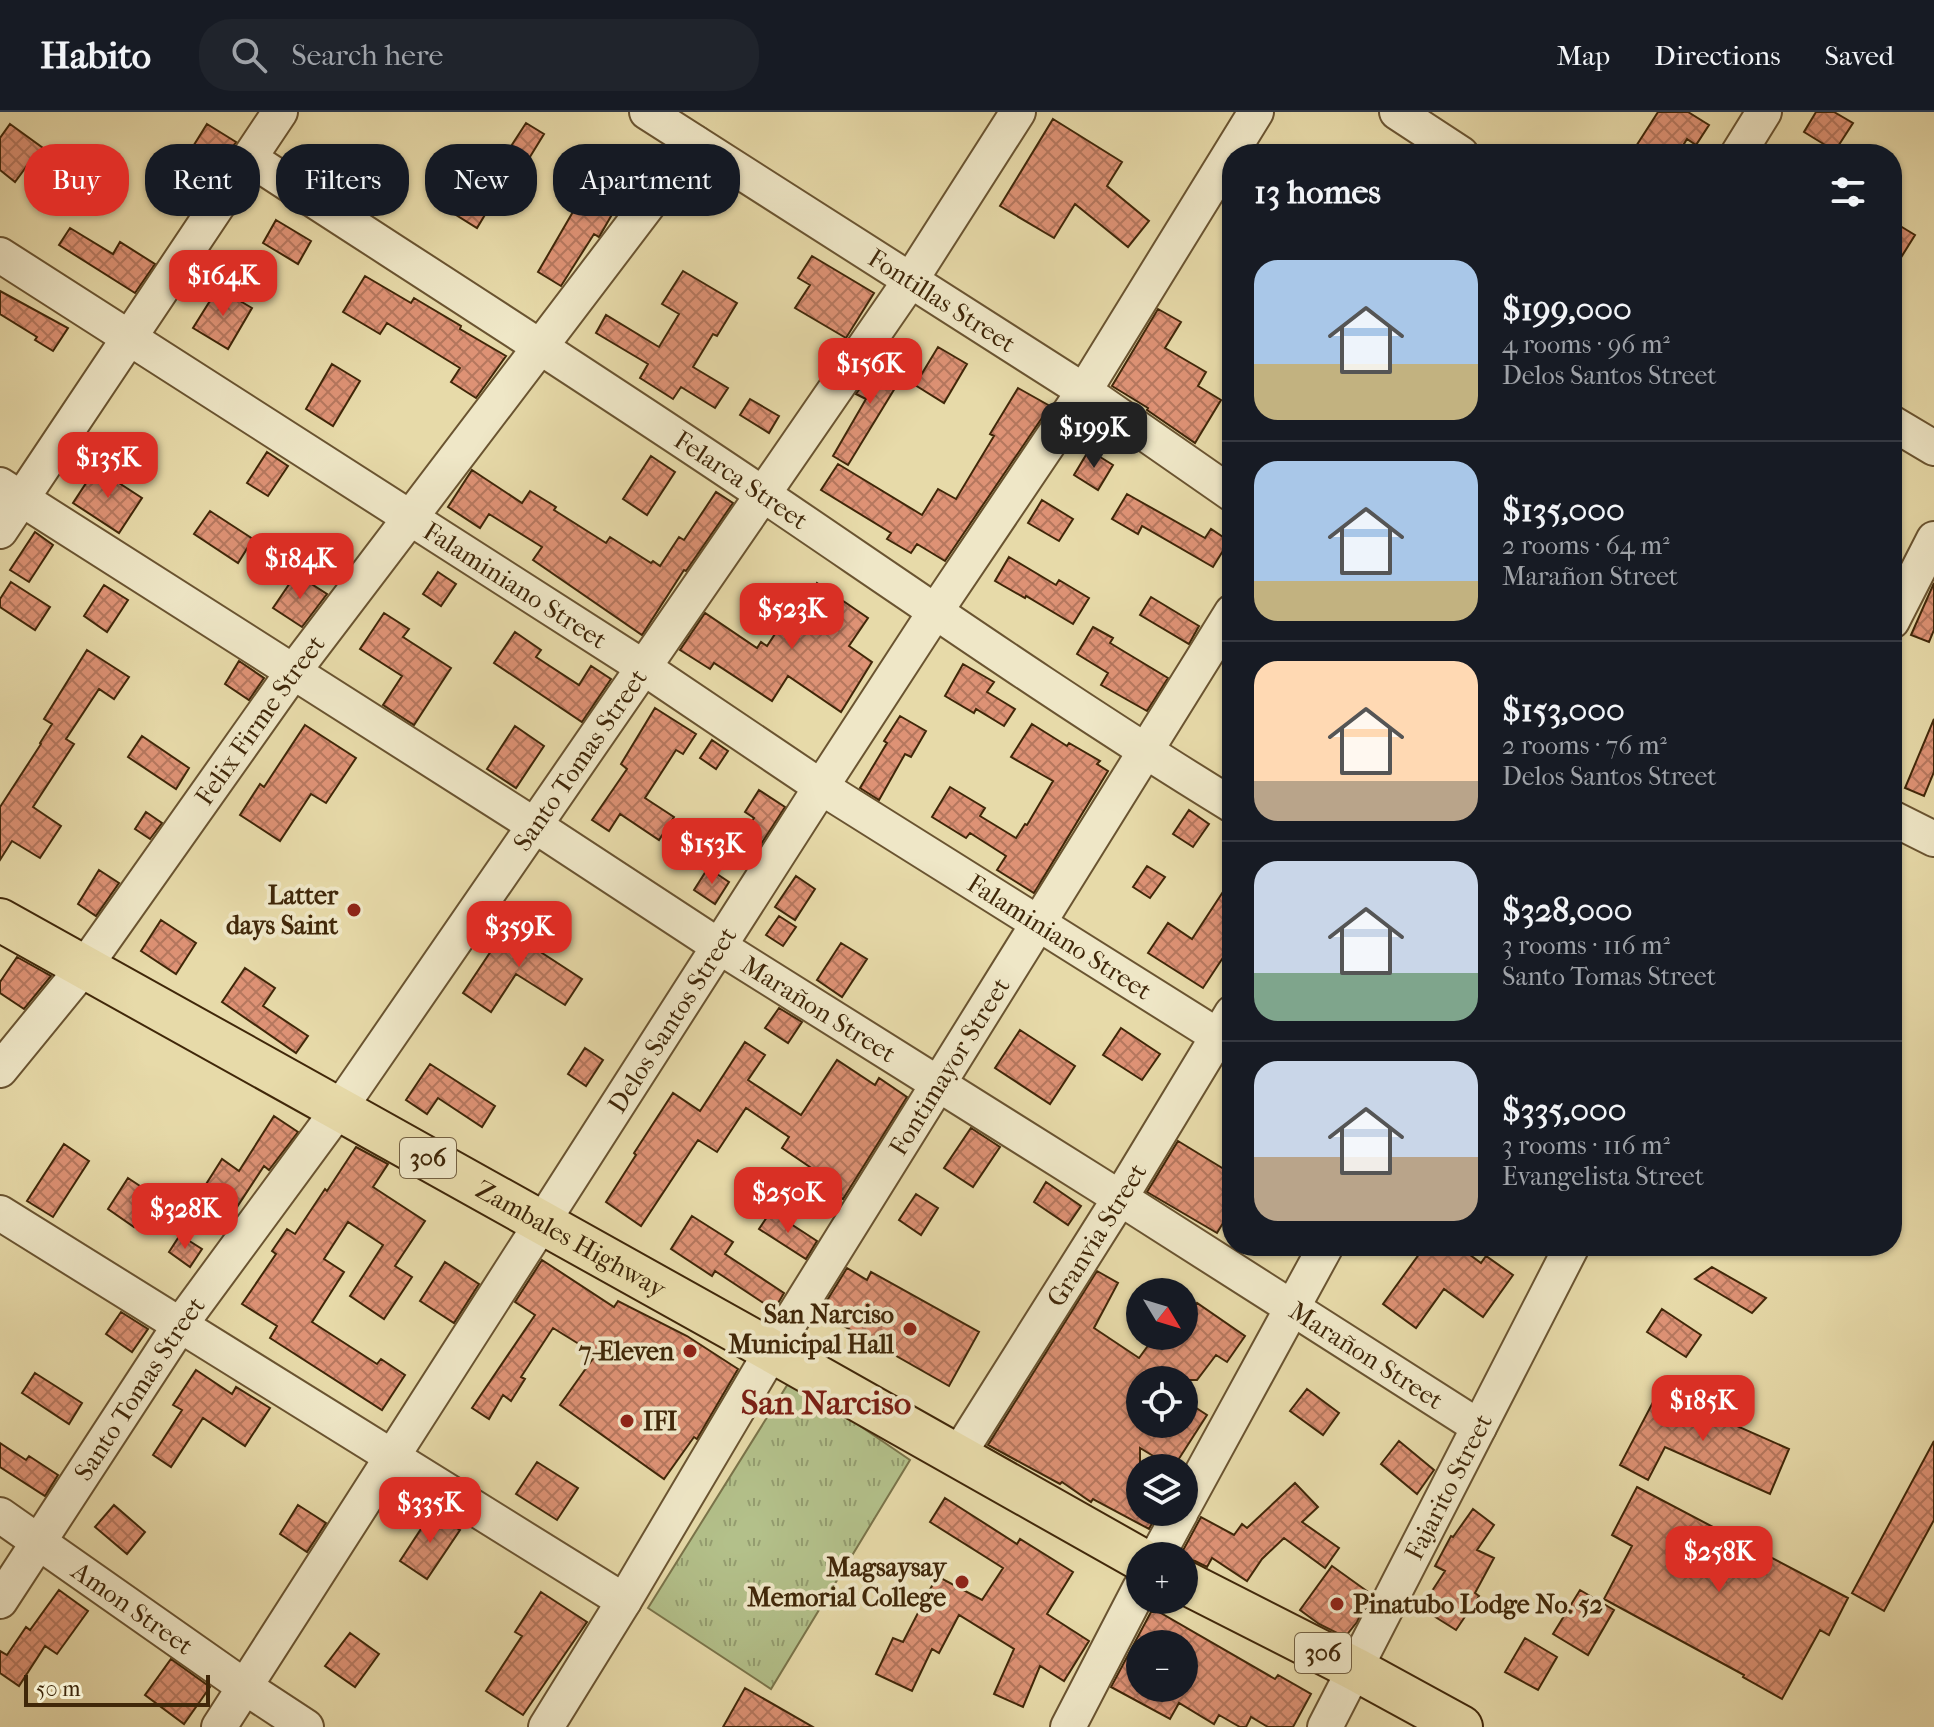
<!DOCTYPE html>
<meta charset="utf-8">
<style>
:root{--surface:#171b24;--page:#20242c;--text:#f1f3f6;--muted:#9ea1a6;--line:#363941;--accent:#d93025}
body{margin:0;font-family:"IM FELL French Canon",serif;background:var(--page);color:var(--text);height:100vh;display:flex;flex-direction:column;font-size:30px;white-space:nowrap}
*{box-sizing:border-box;margin:0}
p{font-size:26px;color:var(--muted)}
.icon{flex:none;width:44px;height:44px;fill:none;stroke:currentColor;stroke-width:2;stroke-linecap:round;stroke-linejoin:round}
.map{position:relative;flex:1;overflow:hidden}
.details{position:absolute;left:1222px;top:32px;width:680px;height:1112px;display:flex;flex-direction:column;background:var(--surface);border-radius:32px;box-shadow:0 2px 6px #0004}
.details>*{flex:none}
.banner{position:absolute;left:24px;top:32px;width:760px;height:72px;display:flex;gap:16px}
.needle{width:52px;rotate:128deg}
.buttons{position:absolute;left:1126px;top:1166px;display:grid;gap:16px}
.buttons a{display:grid;place-items:center;width:72px;height:72px;border-radius:50%;background:var(--surface);box-shadow:0 2px 6px #0004;font-size:40px}
.scale{position:absolute;left:24px;bottom:20px;width:186px;box-sizing:border-box;padding-left:8px;border:4px solid #402709;border-top:0;font-size:22px;line-height:28px;white-space:nowrap;color:#402709;-webkit-text-stroke:6px #efe7c7;paint-order:stroke}
.price{position:absolute;translate:-50% -68px;padding:0 18px;border-radius:16px;background:var(--accent);color:#fff;font-size:26px;line-height:52px;filter:drop-shadow(0 2px 4px #0008)}
.price::after{content:'';position:absolute;left:50%;top:48px;width:24px;height:18px;margin-left:-12px;background:inherit;clip-path:polygon(0 0,100% 0,50% 100%)}
.price.current{background:#222;color:#fff}
ul{padding:0;list-style:none}
li{display:flex;align-items:center;gap:24px;height:200px;padding:0 32px}
li+li{border-top:2px solid var(--line)}
li span{display:grid;place-items:center;flex:none;width:224px;height:160px;border-radius:24px;color:#555}
li>.icon{margin-inline-start:auto}
span .icon{width:96px;height:96px;fill:#fffc;stroke-width:1}
li b{font-size:34px}
h2{display:flex;justify-content:space-between;align-items:center;height:96px;padding:0 32px;font-size:34px}
.pill{padding:0 28px;border-radius:32px;background:var(--surface);box-shadow:0 2px 6px #0004;font-size:28px;line-height:72px}
.pill.current{background:var(--accent);color:#fff}
header{display:flex;align-items:center;gap:48px;box-sizing:border-box;height:112px;padding:0 40px;background:var(--surface);border-bottom:2px solid var(--line)}
header strong{font-size:38px}
nav{display:flex;gap:44px;margin-inline-start:auto;font-size:28px}
.search{width:560px;height:72px;background:var(--page);display:flex;align-items:center;gap:20px;box-sizing:border-box;padding:0 28px;border-radius:32px;color:var(--muted);font-size:30px}
.map>svg:first-child{display:block}
.grass{fill:url(#grass-tufts);stroke:#7a744a;stroke-width:2}
.building{fill:url(#building-cross-hatch);stroke:#402709;stroke-width:2;fill-rule:evenodd}
.lines{fill:none;stroke-linecap:round;stroke-linejoin:round}
.minor-casing{stroke:#6a5431;stroke-width:38}
.major-casing{stroke:#402709;stroke-width:46}
.minor{stroke:#efe7c7;stroke-width:34}
.major{stroke:#e7daa9;stroke-width:42}
.poi-dot{fill:#8f2418;stroke:#efe7c7;stroke-width:3}
.labels{text-anchor:middle;dominant-baseline:central;stroke-width:8;stroke-linejoin:round;paint-order:stroke}
.shield{fill:#efe7c7;stroke:#746142;stroke-width:2}
.shield-label{font-size:24px;font-weight:bold;fill:#402709}
.street-label{font-size:26px;fill:#402709;stroke:#efe7c7}
.poi-label{font-size:26px;font-weight:bold;fill:#402709;stroke:#efe7c7;text-anchor:end}
.district-label{font-size:34px;font-weight:bold;fill:#7a1f14;stroke:#efe7c7}
</style>
<header>
<strong>Habito</strong>
<div class="search"><svg class="icon" aria-label="search" viewBox="0 0 24 24"><circle cx="10" cy="10" r="6"/><path d="M15 15l6 6"/></svg>Search here</div>
<nav><a>Map</a><a>Directions</a><a>Saved</a></nav>
</header>
<div class="map">
<svg width="1934" height="1615" viewBox="0 0 1934 1615">
<defs>
<pattern id="grass-tufts" width="24" height="20" patternUnits="userSpaceOnUse" patternTransform="scale(2)"><rect width="24" height="20" fill="#b3c08a"/><path d="M3 7l-1-3M5 7V3M7 7l1-3M15 17l-1-3M17 17v-4M19 17l1-3" fill="none" stroke="#939c6f"/></pattern>
<pattern id="building-cross-hatch" width="8" height="8" patternUnits="userSpaceOnUse" patternTransform="scale(2)"><rect width="8" height="8" fill="#de9275"/><path d="M0 0l8 8M0 8l8-8" fill="none" stroke="#b5775e"/></pattern>
</defs>
<rect width="100%" height="100%" fill="#e7daa9"/>
<filter id="stains"><feTurbulence type="fractalNoise" baseFrequency=".0025" numOctaves="4"/><feColorMatrix values="0 0 0 0 .2 0 0 0 0 .09 0 0 0 0 .02 0 0 0 .5 -.17"/></filter>
<radialGradient id="worn" r=".72"><stop offset=".6" stop-color="#630" stop-opacity="0"/><stop offset="1" stop-color="#630" stop-opacity=".3"/></radialGradient>
<!-- grass -->
<path class="grass" d="M791,1267L910,1348L771,1577L648,1496Z"/>
<!-- building -->
<path class="building" d="M1658,0H1688L1709,13L1696,33L1687,27L1678,42H1631Z
M1816,0H1834L1853,11L1835,39L1804,20Z
M1053,7L1122,50L1107,74L1149,109L1128,135L1075,92L1054,126L1000,94Z
M526,11L544,22L525,53L506,42Z
M10,12L68,54L77,41L116,64L98,94L29,51L15,70L0,58V26Z
M207,12L236,30L217,58L189,41Z
M455,68L492,91L477,116L440,93Z
M588,74L618,92L599,125L594,122L561,174L538,160Z
M276,108L311,129L298,152L263,131Z
M1892,109L1915,123L1892,160Z
M70,116L113,142L120,130L155,152L135,181L59,133Z
M812,144L874,181L846,226L795,196L810,173L798,166Z
M683,159L737,191L717,224L713,222L693,255L728,276L715,296L681,275L673,287L640,266L648,252L596,221L606,203L659,235L679,202L662,192Z
M365,164L411,191L414,186L461,214L460,217L506,244L476,286L451,270L460,256L387,211L380,222L343,200Z
M218,176L252,196L228,237L193,216Z
M0,179L68,216L53,239L35,228L37,225L0,202Z
M1158,197L1181,210L1165,236L1206,260L1198,274L1221,288L1195,331L1147,298L1148,296L1112,274Z
M938,235L967,252L944,291L915,273Z
M882,244L906,258L848,353L833,344L866,287L856,282Z
M332,252L360,269L333,314L306,297Z
M1018,276L1050,294L945,449L917,432L911,441L887,427L891,421L821,378L838,352L922,403L938,377L956,387L994,324L990,322Z
M750,287L779,304L769,321L740,303Z
M1089,338L1113,353L1098,378L1074,363Z
M267,340L288,354L268,384L247,371Z
M651,344L675,360L647,403L623,387Z
M96,356L142,386L119,421L73,391Z
M472,358L522,391L530,379L556,395L554,398L606,431L610,425L651,451L653,449L660,454L679,425L684,428L716,380L733,391L686,459L684,458L642,523L533,448L542,435L489,402L480,416L448,395Z
M1127,382L1205,426L1211,417L1229,429L1213,455L1142,414L1138,422L1112,407Z
M1042,388L1073,407L1059,429L1028,411Z
M210,399L253,427L238,451L194,422Z
M35,420L53,433L29,470L10,458Z
M1009,445L1056,473L1059,468L1089,486L1073,512L1026,484L1025,486L995,469Z
M438,460L456,472L441,494L423,482Z
M296,462L327,482L302,515L273,496Z
M11,470L50,495L35,518L0,495V487Z
M817,471L868,506L849,534L872,550L841,600L788,564L772,589L714,551L710,557L680,538L705,501L757,536L761,530L767,534L791,498L797,502Z
M1934,471V518L1929,530L1911,523Z
M104,473L128,488L107,520L84,504Z
M1151,485L1199,514L1189,532L1140,503Z
M384,501L409,517L403,525L451,556L414,613L383,593L402,564L360,537Z
M1093,515L1113,526L1110,531L1168,566L1147,599L1101,573L1108,561L1077,542Z
M515,520L541,538L536,545L579,573L591,554L611,567L582,610L494,551Z
M87,538L129,565L114,587L99,577L66,627L74,632L33,695L61,714L40,746L12,729L0,748V695L41,632L40,631L52,612L44,607Z
M239,549L264,566L249,588L225,572Z
M963,552L994,570L987,580L1015,597L1004,614L976,597L974,601L945,584Z
M655,596L696,622L683,642L676,638L645,686L674,705L659,728L620,702L609,719L592,708L627,657L621,652Z
M900,604L926,619L911,645L905,642L879,688L860,676L887,631L884,629Z
M1934,607V660L1924,684L1905,676Z
M1032,612L1067,634L1069,631L1100,649L1097,652L1108,659L1034,781L997,758L1006,744L970,721L966,726L932,705L950,675L985,696L980,704L1016,726L1025,712L1027,713L1053,669L1011,645Z
M305,613L356,646L326,691L311,682L280,729L240,703L260,672L264,675Z
M515,614L544,634L516,676L487,657Z
M142,624L189,656L176,677L128,645Z
M712,628L728,639L716,657L700,646Z
M759,678L785,695L756,740L739,729L754,706L745,700Z
M1189,698L1209,712L1193,735L1173,722Z
M146,700L162,711L150,727L135,717Z
M677,727L693,737L681,755L665,744Z
M1147,754L1165,765L1150,786L1133,775Z
M708,756L729,770L715,792L694,778Z
M99,758L119,771L96,804L78,792Z
M796,764L815,777L795,808L775,795Z
M1232,766V832L1203,876L1148,841L1168,811L1192,827Z
M779,804L796,815L783,834L766,823Z
M503,806L538,828L533,835L582,867L565,893L516,862L491,900L463,881L499,827L492,823Z
M161,808L196,831L176,862L141,839Z
M841,831L867,847L842,885L817,868Z
M17,845L51,864L24,897L0,881V870Z
M245,856L275,876L263,894L308,924L296,941L222,890Z
M779,896L802,910L788,931L765,916Z
M1121,916L1160,942L1142,968L1103,943Z
M1020,918L1075,954L1050,992L995,956Z
M745,930L765,943L748,968L801,1003L837,948L875,973L879,966L907,985L843,1087L818,1071L823,1064L782,1036L789,1025L746,996L717,1040L698,1028L641,1114L606,1090L636,1043L634,1041L673,981L700,999Z
M585,936L603,948L586,974L568,962Z
M430,952L495,994L482,1015L438,986L427,1002L406,988Z
M274,1004L298,1020L269,1058L264,1054L235,1098L203,1077L222,1047L239,1059Z
M971,1016L1000,1035L973,1075L944,1056Z
M1178,1029L1232,1062V1096L1217,1121L1147,1080Z
M64,1032L89,1049L53,1105L27,1089Z
M356,1035L388,1052L373,1075L425,1109L395,1154L412,1165L384,1207L350,1184L383,1133L348,1110L324,1147L344,1160L312,1210L377,1252L381,1247L405,1263L382,1298L270,1226L277,1214L242,1192L276,1142L272,1139L287,1117L295,1122L325,1077L327,1079Z
M128,1066L155,1084L134,1115L108,1097Z
M1046,1070L1081,1094L1068,1113L1034,1090Z
M916,1082L938,1096L921,1123L899,1108Z
M771,1099L817,1129L806,1147L759,1117Z
M692,1104L733,1130L725,1142L784,1181L774,1198L715,1159L712,1164L671,1137Z
M180,1123L202,1137L190,1155L169,1140Z
M1425,1134H1458L1481,1151L1486,1144L1513,1163L1483,1205L1444,1177L1416,1216L1383,1192Z
M542,1148L614,1195L618,1189L687,1224L738,1257L697,1327L694,1325L664,1367L560,1293L594,1245L586,1239L587,1237L553,1216L521,1265L525,1267L511,1289L503,1283L489,1307L472,1296L535,1203L515,1190Z
M445,1150L479,1172L454,1211L420,1189Z
M1712,1155L1766,1186L1752,1201L1695,1167Z
M847,1156L867,1168L871,1160L979,1220L949,1274L842,1213L844,1208L823,1195Z
M1097,1159L1118,1171L1094,1216L1139,1246L1155,1224H1184V1209L1197,1191L1245,1224L1227,1250L1216,1243L1197,1268H1140V1312H1184V1288L1207,1303L1173,1356L1140,1336V1400H1158L1149,1417L1093,1387L1091,1390L1062,1370L1060,1372L988,1333Z
M1662,1197L1701,1223L1686,1245L1647,1220Z
M121,1200L148,1217L132,1240L106,1222Z
M196,1258L232,1282L236,1275L270,1296L245,1334L203,1306L171,1355L153,1343L182,1298L173,1293Z
M35,1261L82,1291L69,1312L22,1281Z
M1662,1273L1690,1287L1687,1292L1789,1337L1770,1382L1665,1335L1648,1368L1620,1353Z
M1307,1277L1339,1301L1323,1323L1290,1299Z
M1399,1329L1434,1358L1417,1382L1381,1352Z
M1934,1329V1408L1884,1499L1852,1481Z
M0,1331L26,1348L29,1344L58,1363L45,1384L0,1355Z
M537,1350L578,1376L557,1408L516,1382Z
M1295,1371L1318,1395L1302,1410L1339,1436L1325,1456L1284,1426L1262,1447L1247,1469L1212,1446L1207,1455L1195,1449L1184,1446V1444H1180L1201,1405L1234,1423L1242,1412L1247,1416Z
M1637,1375L1848,1486L1829,1523L1820,1518L1782,1587L1743,1565L1744,1563L1604,1487L1632,1434L1612,1423Z
M945,1386L1017,1432L1020,1427L1073,1460L1047,1502L1089,1529L1064,1569L1040,1554L1023,1595L994,1582L1014,1537L959,1503L939,1541L932,1537L912,1579L876,1562L893,1526L903,1530L937,1464L982,1488L1003,1456L930,1410Z
M114,1393L145,1420L127,1442L95,1415Z
M298,1393L326,1411L307,1440L280,1422Z
M1473,1397L1494,1413L1477,1438L1494,1446L1475,1481L1479,1484L1456,1518L1421,1496L1445,1459L1435,1454L1451,1424L1453,1425Z
M432,1400L460,1418L427,1467L400,1449Z
M1332,1454L1371,1482L1357,1510L1345,1525L1319,1512L1300,1498Z
M59,1478L88,1499L57,1542L45,1534L19,1574L0,1561V1539L7,1543L26,1515L30,1518Z
M1580,1478L1614,1498L1588,1543L1553,1522Z
M541,1480L587,1510L523,1603L486,1579L522,1524L515,1520Z
M1151,1500H1159L1275,1567L1278,1563L1311,1582L1293,1615H1268L1251,1605L1246,1615H1240L1219,1603L1214,1612L1179,1591L1170,1607L1111,1575ZM1140,1532H1184V1576H1140Z
M350,1521L379,1542L355,1575L325,1554Z
M1525,1526L1557,1545L1538,1578L1505,1560Z
M171,1547L210,1575L184,1612L145,1583Z
M745,1576L813,1615H723Z"/>
<g class="lines">
<!-- minor casing -->
<g class="minor-casing">
<g id="minor">
<path id="s1" d="M647,0L1084,279L1232,382"/>
<path d="M1397,0L1461,42"/>
<path d="M1738,42L1764,0"/>
<path id="s2" d="M249,46C421,158 594,268 764,383C919,488 1072,595 1232,693"/>
<path id="s3" d="M0,143L643,555L821,675L1232,933"/>
<path d="M1892,311L1934,336"/>
<path id="s4" d="M0,373L534,713L720,835L1120,1086L1479,1315"/>
<path d="M0,419L280,0"/>
<path d="M1892,509L1934,427"/>
<path d="M1892,706L1934,727"/>
<path id="s5" d="M0,958L85,854L293,560L695,31"/>
<path d="M0,1101L624,1489"/>
<path id="s6" d="M958,1343L1120,1086L1232,901"/>
<path d="M1184,1394L1326,1134"/>
<path id="s7" d="M0,1403L245,1575L306,1615"/>
<path d="M1157,1444L1181,1400"/>
<path id="s8" d="M0,1489L180,1213L339,997L910,169L1018,0"/>
<path id="s9" d="M219,1615L821,675L935,500L1084,279L1256,0"/>
<path id="s10" d="M546,1615L624,1489L772,1239L1232,500"/>
<path d="M1068,1615L1140,1476"/>
<path id="s11" d="M1325,1615L1572,1134"/>
</g>
</g>
<!-- major casing -->
<g class="major-casing">
<g id="major">
<path id="s12" d="M0,808L772,1239L1140,1447"/>
<path d="M1184,1470L1355,1557L1461,1615"/>
</g>
</g>
<!-- minor -->
<use href="#minor" class="minor"/>
<!-- major -->
<use href="#major" class="major"/>
</g>
<!-- markers -->
<g class="poi-dot">
<circle cx="354" cy="798" r="8"/>
<circle cx="910" cy="1217" r="8"/>
<circle cx="690" cy="1239" r="8"/>
<circle cx="627" cy="1309" r="8"/>
<circle cx="962" cy="1470" r="8"/>
<circle cx="1337" cy="1492" r="8"/>
</g>
<g class="labels">
<!-- shield labels -->
<g class="shield">
<rect x="400" y="1026" width="56" height="40" rx="6"/>
<rect x="1295" y="1521" width="56" height="40" rx="6"/>
</g>
<g class="shield-label">
<text x="428" y="1046">306</text>
<text x="1323" y="1541">306</text>
</g>
<!-- street labels -->
<g class="street-label">
<text stroke="none"><textPath href="#s1" startOffset="350">Fontillas Street</textPath></text>
<text stroke="none"><textPath href="#s2" startOffset="588">Felarca Street</textPath></text>
<text stroke="none"><textPath href="#s3" startOffset="612">Falaminiano Street</textPath></text>
<text stroke="none"><textPath href="#s5" startOffset="436">Felix Firme Street</textPath></text>
<text stroke="none"><textPath href="#s8" startOffset="1022">Santo Tomas Street</textPath></text>
<text stroke="none"><textPath href="#s3" startOffset="1260">Falaminiano Street</textPath></text>
<text stroke="none"><textPath href="#s4" startOffset="972">Marañon Street</textPath></text>
<text stroke="none"><textPath href="#s9" startOffset="840">Delos Santos Street</textPath></text>
<text stroke="none"><textPath href="#s10" startOffset="774">Fontimayor Street</textPath></text>
<text stroke="none"><textPath href="#s6" startOffset="260">Granvia Street</textPath></text>
<text stroke="none"><textPath href="#s12" startOffset="654">Zambales Highway</textPath></text>
<text stroke="none"><textPath href="#s4" startOffset="1620">Marañon Street</textPath></text>
<text stroke="none"><textPath href="#s8" startOffset="254">Santo Tomas Street</textPath></text>
<text stroke="none"><textPath href="#s11" startOffset="270">Fajarito Street</textPath></text>
<text stroke="none"><textPath href="#s7" startOffset="162">Amon Street</textPath></text>
</g>
<!-- poi labels -->
<g class="poi-label">
<text x="338" y="783">Latter<tspan x="338" dy="30">days Saint</tspan></text>
<text x="894" y="1202">San Narciso<tspan x="894" dy="30">Municipal Hall</tspan></text>
<text x="674" y="1239">7-Eleven</text>
<text x="643" y="1309" text-anchor="start">IFI</text>
<text x="946" y="1455">Magsaysay<tspan x="946" dy="30">Memorial College</tspan></text>
<text x="1353" y="1492" text-anchor="start">Pinatubo Lodge No. 52</text>
</g>
<!-- district labels -->
<g class="district-label">
<text x="826" y="1291">San Narciso</text>
</g>
</g>
<rect width="100%" height="100%" filter="url(#stains)"/>
<rect width="100%" height="100%" fill="url(#worn)"/>
</svg>
<div class="buttons">
<a><svg class="needle" viewBox="-14 -14 28 28"><path d="M0-13l5 13h-10z" fill="#e53935"/><path d="M0 13l5-13h-10z" fill="#9ea1a6"/></svg></a>
<a><svg class="icon" aria-label="locate" viewBox="0 0 24 24"><circle cx="12" cy="12" r="6"/><path d="M12 2v4M12 18v4M2 12h4M18 12h4"/></svg></a>
<a><svg class="icon" aria-label="layers" viewBox="0 0 24 24"><path d="M12 4l9 5-9 5-9-5zM3 14l9 5 9-5"/></svg></a>
<a>+</a>
<a>−</a>
</div>
<div class="scale">50 m</div>
<b class="price" style="left:223px;top:206px">$164K</b>
<b class="price" style="left:870px;top:294px">$156K</b>
<b class="price current" style="left:1094px;top:358px">$199K</b>
<b class="price" style="left:108px;top:388px">$135K</b>
<b class="price" style="left:300px;top:489px">$184K</b>
<b class="price" style="left:792px;top:539px">$523K</b>
<b class="price" style="left:712px;top:774px">$153K</b>
<b class="price" style="left:519px;top:857px">$359K</b>
<b class="price" style="left:788px;top:1123px">$250K</b>
<b class="price" style="left:185px;top:1139px">$328K</b>
<b class="price" style="left:1703px;top:1331px">$185K</b>
<b class="price" style="left:430px;top:1433px">$335K</b>
<b class="price" style="left:1719px;top:1482px">$258K</b>
<div class="banner">
<a class="pill current">Buy</a>
<a class="pill">Rent</a>
<a class="pill">Filters</a>
<a class="pill">New</a>
<a class="pill">Apartment</a>
</div>
<section class="details">
<h2>13 homes<svg class="icon" aria-label="filters" viewBox="0 0 24 24"><path d="M4 7h16M4 17h16"/><circle cx="9" cy="7" r="2"/><circle cx="15" cy="17" r="2"/></svg></h2>
<ul>
<li><span style="background:linear-gradient(#a9c7e8 65%,#c2b280 0)"><svg class="icon" aria-label="home" viewBox="0 0 24 24"><path d="M3 11l9-7 9 7M6 9v11h12V9"/></svg></span><div><b>$199,000</b><p>4 rooms · 96 m²</p><p>Delos Santos Street</p></div></li>
<li><span style="background:linear-gradient(#a9c7e8 75%,#c2b280 0)"><svg class="icon" aria-label="home" viewBox="0 0 24 24"><path d="M3 11l9-7 9 7M6 9v11h12V9"/></svg></span><div><b>$135,000</b><p>2 rooms · 64 m²</p><p>Marañon Street</p></div></li>
<li><span style="background:linear-gradient(#ffd9b3 75%,#b9a48a 0)"><svg class="icon" aria-label="home" viewBox="0 0 24 24"><path d="M3 11l9-7 9 7M6 9v11h12V9"/></svg></span><div><b>$153,000</b><p>2 rooms · 76 m²</p><p>Delos Santos Street</p></div></li>
<li><span style="background:linear-gradient(#c9d6e8 70%,#7fa58c 0)"><svg class="icon" aria-label="home" viewBox="0 0 24 24"><path d="M3 11l9-7 9 7M6 9v11h12V9"/></svg></span><div><b>$328,000</b><p>3 rooms · 116 m²</p><p>Santo Tomas Street</p></div></li>
<li><span style="background:linear-gradient(#c9d6e8 60%,#b9a48a 0)"><svg class="icon" aria-label="home" viewBox="0 0 24 24"><path d="M3 11l9-7 9 7M6 9v11h12V9"/></svg></span><div><b>$335,000</b><p>3 rooms · 116 m²</p><p>Evangelista Street</p></div></li>
</ul>
</section>
</div>
